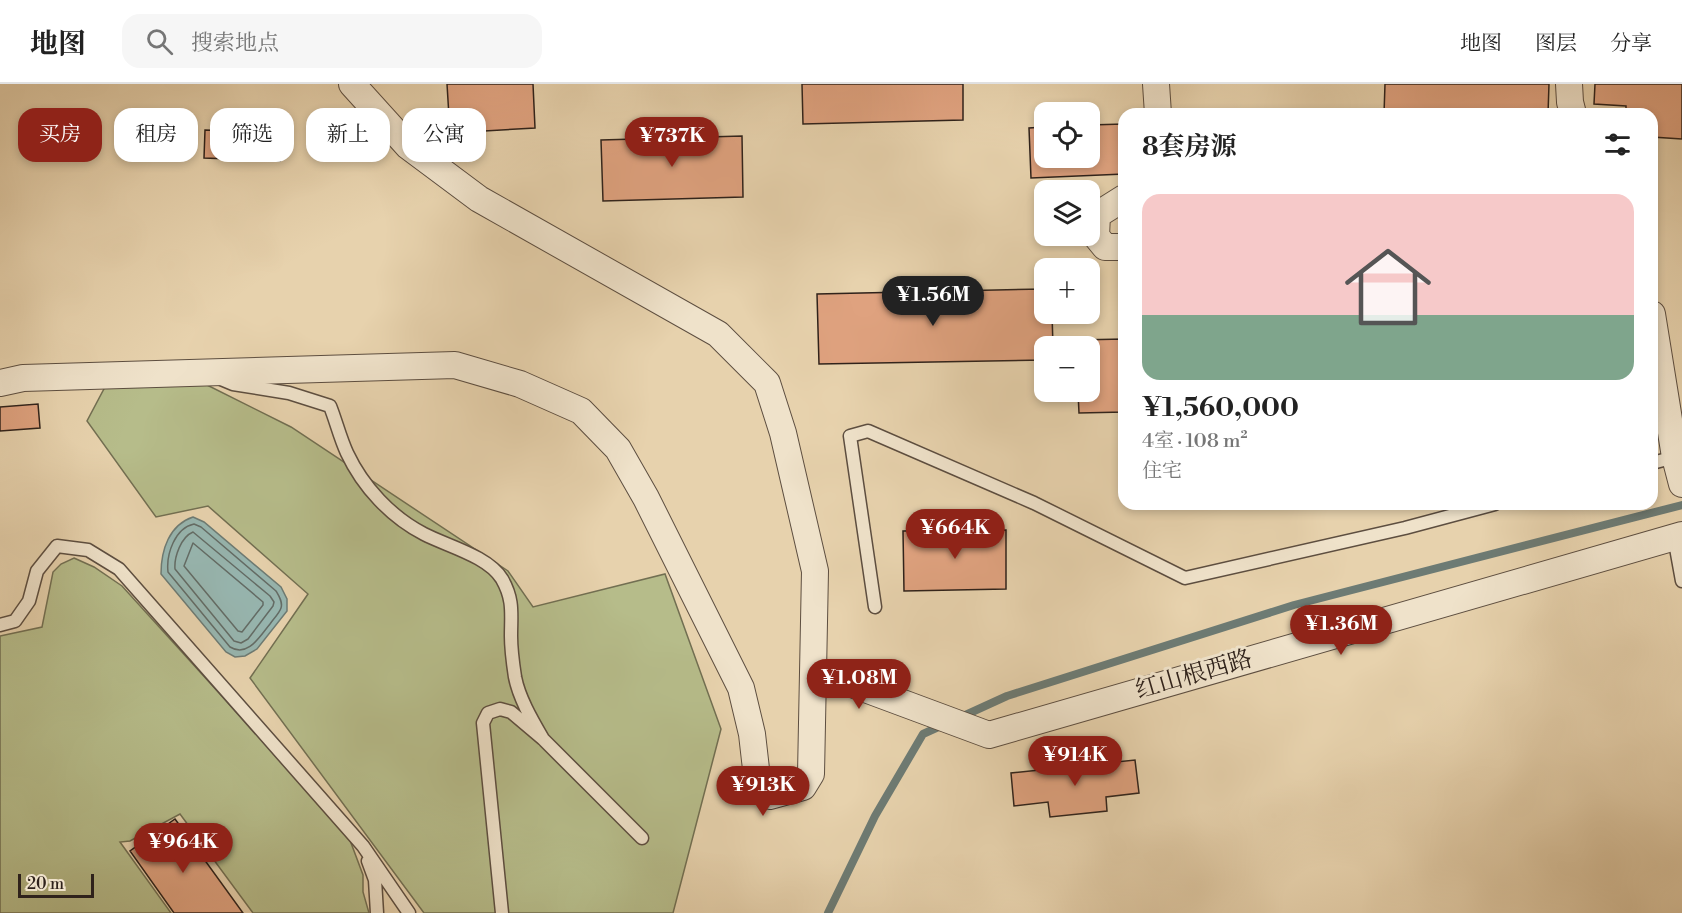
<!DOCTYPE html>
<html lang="zh">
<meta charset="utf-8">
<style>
:root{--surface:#fff;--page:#f6f6f6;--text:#222;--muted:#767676;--line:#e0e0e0;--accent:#8f2418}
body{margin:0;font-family:"Libre Bodoni","Noto Serif SC",serif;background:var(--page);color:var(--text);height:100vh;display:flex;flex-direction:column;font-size:22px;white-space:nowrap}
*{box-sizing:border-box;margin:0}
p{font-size:20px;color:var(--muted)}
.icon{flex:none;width:33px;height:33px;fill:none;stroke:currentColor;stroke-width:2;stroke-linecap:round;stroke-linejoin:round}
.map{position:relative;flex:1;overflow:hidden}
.side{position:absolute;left:1118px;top:24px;width:540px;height:402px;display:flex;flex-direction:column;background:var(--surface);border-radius:18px;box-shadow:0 3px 9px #0003}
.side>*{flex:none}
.hud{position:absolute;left:18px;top:24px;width:570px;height:54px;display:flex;gap:12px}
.fabs{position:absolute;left:1034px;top:18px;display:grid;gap:12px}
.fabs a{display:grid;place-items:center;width:66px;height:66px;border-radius:12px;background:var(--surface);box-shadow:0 3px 9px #0003;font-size:30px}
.scale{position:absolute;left:18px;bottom:15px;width:76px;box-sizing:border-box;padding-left:6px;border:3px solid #2f221b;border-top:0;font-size:16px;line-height:21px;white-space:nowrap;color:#2f221b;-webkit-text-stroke:4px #efe2ca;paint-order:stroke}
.price{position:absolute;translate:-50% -51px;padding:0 14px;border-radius:21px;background:var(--accent);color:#fff;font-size:20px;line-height:39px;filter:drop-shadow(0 2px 3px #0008)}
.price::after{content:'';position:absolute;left:50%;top:36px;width:18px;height:14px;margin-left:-9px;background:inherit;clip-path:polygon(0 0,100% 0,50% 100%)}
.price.selected{background:#222;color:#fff}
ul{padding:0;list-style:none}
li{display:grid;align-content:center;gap:12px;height:318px;padding:0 24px}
li span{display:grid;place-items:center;height:186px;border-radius:18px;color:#555}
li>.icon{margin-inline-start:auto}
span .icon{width:108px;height:108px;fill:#fffc;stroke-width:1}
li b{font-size:26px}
h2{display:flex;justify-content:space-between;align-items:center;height:72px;padding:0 24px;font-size:26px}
.chip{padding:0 21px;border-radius:18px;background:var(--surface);box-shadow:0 3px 9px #0003;font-size:21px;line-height:54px}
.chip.selected{background:var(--accent);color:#fff}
header{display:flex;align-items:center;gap:36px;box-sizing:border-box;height:84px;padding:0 30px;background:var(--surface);border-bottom:2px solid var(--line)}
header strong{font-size:28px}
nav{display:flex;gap:33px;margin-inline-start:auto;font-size:21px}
.search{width:420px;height:54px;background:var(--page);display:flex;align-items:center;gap:15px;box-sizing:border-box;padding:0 21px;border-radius:18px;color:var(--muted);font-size:22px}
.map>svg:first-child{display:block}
.green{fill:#b6bc8a;stroke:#726f52;stroke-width:1.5}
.water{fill:#97b6b0;stroke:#6d7b74;stroke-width:1.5}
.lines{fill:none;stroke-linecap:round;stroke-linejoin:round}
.shore{stroke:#636c66;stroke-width:1.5}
.stream{stroke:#6d7b74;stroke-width:8}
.building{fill:#dfa27f;stroke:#2f221b;stroke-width:1.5}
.service-casing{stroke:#5d4e40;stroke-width:15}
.minor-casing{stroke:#5d4e40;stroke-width:28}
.service{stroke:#efe2ca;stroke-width:12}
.minor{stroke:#efe2ca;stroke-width:26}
.labels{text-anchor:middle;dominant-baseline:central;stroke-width:6;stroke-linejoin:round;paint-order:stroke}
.street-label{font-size:24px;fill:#2f221b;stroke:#efe2ca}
</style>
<header>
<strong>地图</strong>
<div class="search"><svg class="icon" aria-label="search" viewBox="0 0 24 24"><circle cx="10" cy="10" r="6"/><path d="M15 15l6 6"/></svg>搜索地点</div>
<nav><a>地图</a><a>图层</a><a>分享</a></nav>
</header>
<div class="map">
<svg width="1682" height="829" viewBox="0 0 1682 829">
<rect width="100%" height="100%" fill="#e7d2ad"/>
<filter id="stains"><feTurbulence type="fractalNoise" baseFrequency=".00333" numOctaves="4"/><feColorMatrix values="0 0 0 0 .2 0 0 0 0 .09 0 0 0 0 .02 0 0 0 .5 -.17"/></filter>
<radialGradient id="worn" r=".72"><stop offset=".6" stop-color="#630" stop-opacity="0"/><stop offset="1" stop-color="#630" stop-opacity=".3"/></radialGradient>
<!-- green -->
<path class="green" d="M207,301L291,343L508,487L533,523L665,490L721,645L673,829H424L250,594L308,510L208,422L156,433L87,337L105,303Z
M74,474L94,483L122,502L348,751L363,791V808L369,829H253L180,730L130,757L120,758L171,829H0V552L42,543L53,488L61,480Z"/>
<!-- water -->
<path class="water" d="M193,433L204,438L281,503L287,515V527L257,565L245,572L235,573L226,568L161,490C161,466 169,441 193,433Z"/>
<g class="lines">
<!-- shore -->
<path class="shore" d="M194,440L201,443L276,507C279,512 283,518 281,524C279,530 273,535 270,540C260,552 248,574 230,563L168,488C166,470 175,444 194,440Z
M193,448L270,512L274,518L273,522L248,555L241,559L234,557L175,485C174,473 181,453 193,448Z
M193,459L263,518V521L242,548L238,547L184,482Z"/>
<!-- stream -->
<path class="stream" d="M961,633L1007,612L1294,521L1682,421
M828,829L875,732L923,650L945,640"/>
</g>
<!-- building -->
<path class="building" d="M447,0H533L535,44L450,49Z
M802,0H963V36L803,40Z
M1385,0H1549L1548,30H1384Z
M1595,0H1682V55L1652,53V30H1626V22L1594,20Z
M1124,40V90L1031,94L1029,44L1044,43V74H1089V41Z
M205,46L281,49L280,77L204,74Z
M742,52L743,113L603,117L601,56Z
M1044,205V230H1052L1053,262H1044V276L819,280L817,210Z
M1124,255V328L1079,329L1078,308H1089V262H1078L1077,256Z
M38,320L40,344L0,347V323Z
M1006,446V505L904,507L903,447Z
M1135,676L1139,709L1106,713L1107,727L1050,733L1048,718L1014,722L1011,689Z
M175,735L243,829H174L130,767Z"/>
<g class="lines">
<!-- service casing -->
<g class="service-casing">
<path id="service" d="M221,295L233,300L289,309L330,322C336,337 340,354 347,369C363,403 391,433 424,450C447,462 488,472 502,495C514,516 511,530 511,552C511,565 513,580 515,593C519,614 532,636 543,655
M1652,379L1675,373
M1674,453L1682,497
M875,523L850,352L868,347L1034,419L1185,494L1405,444L1495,420
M0,541L15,537L29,517L37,487L57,462L88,466L119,485L363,762L409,829
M368,777L375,796L377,829
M502,829L483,639L488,629L500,625L511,628L543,655L642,754"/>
</g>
<!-- minor casing -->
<g class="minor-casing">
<path id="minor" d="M1156,0L1158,30
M1569,0L1570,18L1573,30
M1124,114L1097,131L1096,152L1105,163H1124
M1652,230L1675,373L1682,400
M0,299L23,294L455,281L520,300L581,327L618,365L646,414L741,604L752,650L756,685L761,701L770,712L803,703L811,690L815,487L783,349L767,299L718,250L479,115L408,62L352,0
M814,586L989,651L1682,451"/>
</g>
<!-- service -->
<use href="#service" class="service"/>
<!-- minor -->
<use href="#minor" class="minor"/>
</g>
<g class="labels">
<!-- street labels -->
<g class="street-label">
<text transform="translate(1194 591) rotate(-16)">红山根西路</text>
</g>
</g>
<rect width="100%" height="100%" filter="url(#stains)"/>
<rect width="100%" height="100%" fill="url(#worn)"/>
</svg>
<div class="fabs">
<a><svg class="icon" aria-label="locate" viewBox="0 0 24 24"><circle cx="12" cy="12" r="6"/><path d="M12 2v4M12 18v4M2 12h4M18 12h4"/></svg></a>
<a><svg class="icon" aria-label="layers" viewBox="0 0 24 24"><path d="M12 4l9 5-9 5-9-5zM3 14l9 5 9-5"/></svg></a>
<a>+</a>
<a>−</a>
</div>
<div class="scale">20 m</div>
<b class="price" style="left:672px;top:84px">¥737K</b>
<b class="price selected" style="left:933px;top:243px">¥1.56M</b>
<b class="price" style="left:955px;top:476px">¥664K</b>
<b class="price" style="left:1341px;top:572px">¥1.36M</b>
<b class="price" style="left:859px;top:626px">¥1.08M</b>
<b class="price" style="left:1075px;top:703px">¥914K</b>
<b class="price" style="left:763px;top:733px">¥913K</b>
<b class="price" style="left:183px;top:790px">¥964K</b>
<div class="hud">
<a class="chip selected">买房</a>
<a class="chip">租房</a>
<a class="chip">筛选</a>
<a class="chip">新上</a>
<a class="chip">公寓</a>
</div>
<section class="side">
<h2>8套房源<svg class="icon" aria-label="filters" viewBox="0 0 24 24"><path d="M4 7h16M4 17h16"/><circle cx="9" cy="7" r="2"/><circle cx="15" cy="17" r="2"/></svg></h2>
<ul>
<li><span style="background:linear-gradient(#f6c9c9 65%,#7fa58c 0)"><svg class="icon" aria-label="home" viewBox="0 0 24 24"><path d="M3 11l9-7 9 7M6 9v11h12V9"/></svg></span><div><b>¥1,560,000</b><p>4室 · 108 m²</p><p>住宅</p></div></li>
</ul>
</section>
</div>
